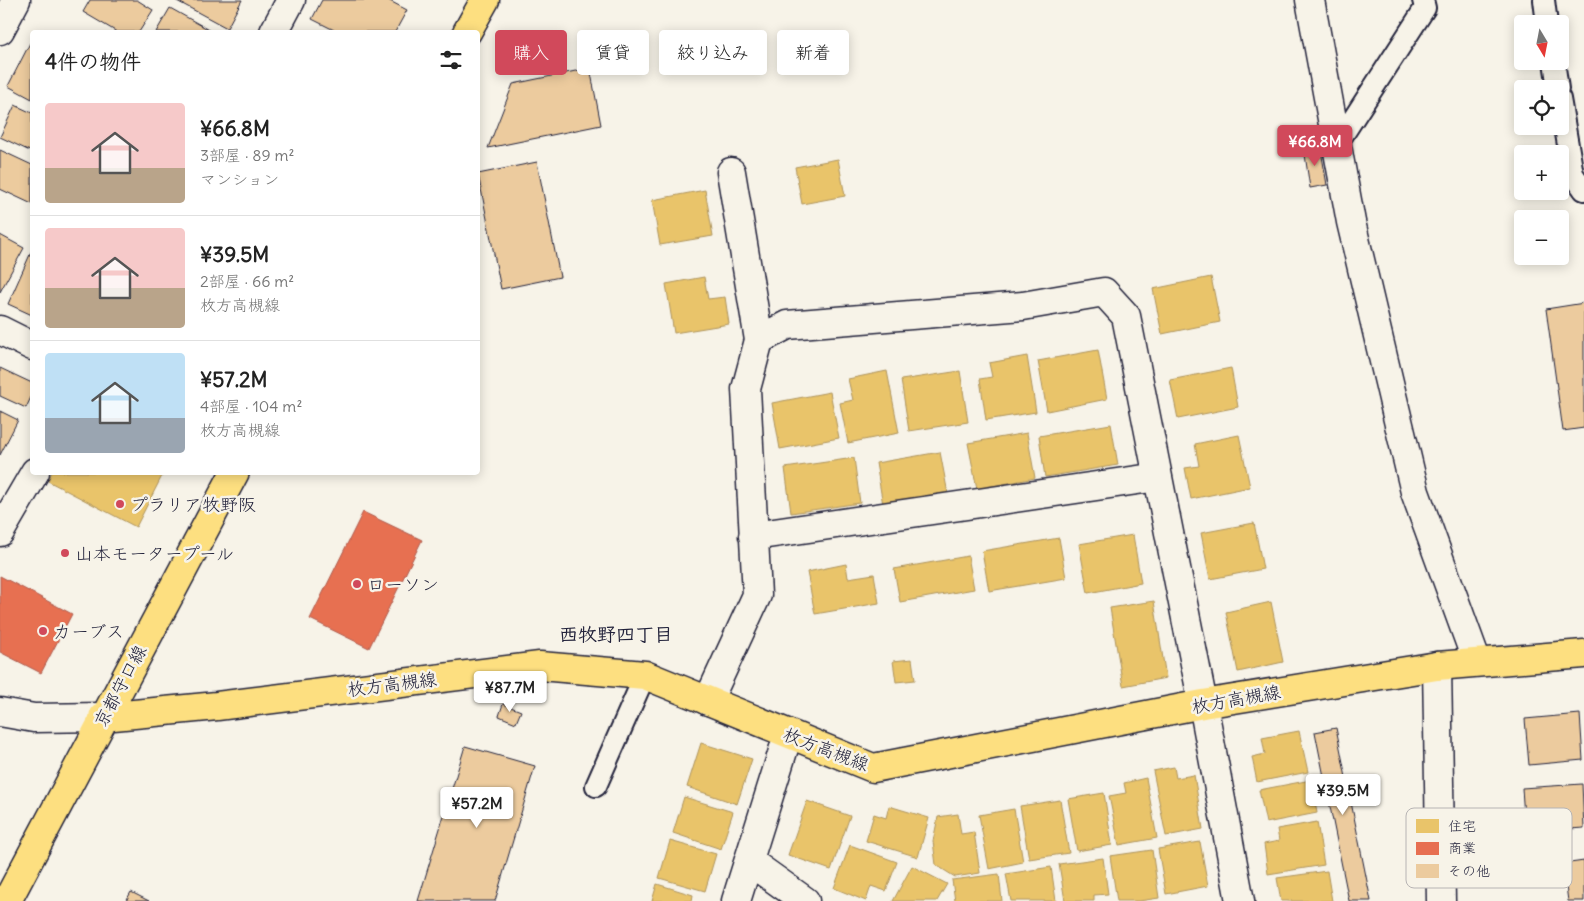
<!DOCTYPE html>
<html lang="ja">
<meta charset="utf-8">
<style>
:root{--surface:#fff;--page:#f6f6f6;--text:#222;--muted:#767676;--line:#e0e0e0;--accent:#d1495b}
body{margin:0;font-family:Delius,"Klee One",sans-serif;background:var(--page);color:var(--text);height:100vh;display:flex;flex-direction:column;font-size:19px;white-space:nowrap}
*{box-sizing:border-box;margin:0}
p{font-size:16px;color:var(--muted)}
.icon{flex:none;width:28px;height:28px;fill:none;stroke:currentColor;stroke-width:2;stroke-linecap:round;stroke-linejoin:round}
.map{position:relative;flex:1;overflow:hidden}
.sheet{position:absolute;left:30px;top:30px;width:450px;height:445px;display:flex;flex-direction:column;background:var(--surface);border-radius:5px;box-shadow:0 2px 12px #0003}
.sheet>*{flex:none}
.top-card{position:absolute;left:495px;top:30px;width:475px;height:45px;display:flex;gap:10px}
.needle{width:32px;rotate:170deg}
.buttons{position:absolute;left:1514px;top:15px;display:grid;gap:10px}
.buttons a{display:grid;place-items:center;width:55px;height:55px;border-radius:5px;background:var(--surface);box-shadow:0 2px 12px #0003;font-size:25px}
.price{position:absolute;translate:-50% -42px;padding:0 11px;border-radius:5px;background:#fff;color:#222;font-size:16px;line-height:32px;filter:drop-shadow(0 1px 2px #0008)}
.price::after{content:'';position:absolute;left:50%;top:30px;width:15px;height:11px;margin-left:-8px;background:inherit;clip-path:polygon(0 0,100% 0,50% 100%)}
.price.selected{background:var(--accent);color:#fff}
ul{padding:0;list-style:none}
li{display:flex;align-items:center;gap:15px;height:125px;padding:0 15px}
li+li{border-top:1px solid var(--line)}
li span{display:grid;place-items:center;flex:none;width:140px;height:100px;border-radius:5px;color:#555}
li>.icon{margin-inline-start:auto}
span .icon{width:60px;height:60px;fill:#fffc;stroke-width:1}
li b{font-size:21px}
h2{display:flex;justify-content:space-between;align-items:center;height:60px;padding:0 15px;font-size:21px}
.pill{padding:0 18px;border-radius:5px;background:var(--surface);box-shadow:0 2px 12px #0003;font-size:18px;line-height:45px}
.pill.selected{background:var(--accent);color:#fff}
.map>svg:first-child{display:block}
.homes{fill:#e9c46a;stroke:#ad935c}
.shops{fill:#e76f51;stroke:#ac584a}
.building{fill:#eccb9e;stroke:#22223b}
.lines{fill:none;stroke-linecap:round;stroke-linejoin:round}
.lane-casing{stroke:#22223b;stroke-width:24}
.street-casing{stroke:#22223b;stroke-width:31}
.primary-casing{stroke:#22223b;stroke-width:31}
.lane{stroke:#f7f3e8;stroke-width:20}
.street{stroke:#f7f3e8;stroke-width:28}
.primary{stroke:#fddf80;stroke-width:28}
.poi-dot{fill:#d1495b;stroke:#f7f3e8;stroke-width:2}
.labels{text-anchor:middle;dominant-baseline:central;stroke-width:5;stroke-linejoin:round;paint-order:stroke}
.poi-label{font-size:18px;fill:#22223b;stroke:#f7f3e8;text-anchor:start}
.street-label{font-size:18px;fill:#22223b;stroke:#f7f3e8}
.neighbourhood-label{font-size:19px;font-weight:bold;fill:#22223b;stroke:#f7f3e8}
.key{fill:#f7f3e8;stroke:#b7b4b4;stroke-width:1}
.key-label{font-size:14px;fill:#22223b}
</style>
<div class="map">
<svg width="1584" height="901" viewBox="0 0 1584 901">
<rect width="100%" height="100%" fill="#f7f3e8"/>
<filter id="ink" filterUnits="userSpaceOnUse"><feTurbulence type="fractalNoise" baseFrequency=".02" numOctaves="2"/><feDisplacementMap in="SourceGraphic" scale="10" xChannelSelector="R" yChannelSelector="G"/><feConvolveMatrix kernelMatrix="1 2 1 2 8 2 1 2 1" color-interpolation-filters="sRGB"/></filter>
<g filter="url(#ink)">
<!-- homes -->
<path class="homes" d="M838,159L845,196L802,204L795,167Z
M705,190L713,236L660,245L652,200Z
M704,277L708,299L725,297L729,324L674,333L666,284Z
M1211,277L1220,322L1162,334L1153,289Z
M1098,350L1107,399L1047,411L1038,361Z
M1027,356L1036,412L986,420L980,379L992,377L989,363Z
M1231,368L1238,407L1178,419L1170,380Z
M887,371L899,433L848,443L840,403L853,400L848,379Z
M960,371L968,422L909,431L901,380Z
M830,392L839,438L780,449L772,403Z
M1111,424L1118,465L1045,477L1039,436Z
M1027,433L1035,478L977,489L968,443Z
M1239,435L1250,487L1191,499L1185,468L1199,466L1195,444Z
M940,452L948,494L883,505L876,463Z
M854,458L860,503L791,513L785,468Z
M52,472H164L136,527L48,481Z
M1254,523L1263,569L1210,579L1201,533Z
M1133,535L1141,583L1088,593L1079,544Z
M1059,538L1066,578L989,591L982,551Z
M968,556L974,589L900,602L894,569Z
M846,564L848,578L874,574L879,603L815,614L807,572Z
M1154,601L1166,678L1123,686L1110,608Z
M1271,602L1283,662L1238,672L1226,612Z
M912,659L915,680L896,682L893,661Z
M1299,731L1308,772L1257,782L1252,757L1265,754L1262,738Z
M701,743L752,759L737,804L687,787Z
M1174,767L1176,778L1194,775L1203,829L1166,836L1153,771Z
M1146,778L1157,838L1119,845L1109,796L1126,793L1124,783Z
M1311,780L1317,813L1266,823L1259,790Z
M1104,793L1112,845L1077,851L1068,799Z
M684,797L733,812L721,849L673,833Z
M1060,800L1069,853L1029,859L1020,806Z
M807,801L850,816L831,870L788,855Z
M889,806L929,818L918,857L866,841L874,814L886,818Z
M1014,809L1023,862L989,869L979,815Z
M958,814L961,834L974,832L980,873L955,877L936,865L933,841L938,817Z
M1317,822L1324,865L1268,874L1264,844L1279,841L1277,829Z
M670,841L716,854L705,891L659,878Z
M1200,842L1208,886L1166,894L1158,849Z
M850,845L897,862L886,891L871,886L866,901L834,888Z
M1152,850L1159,898L1139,901H1117L1110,856Z
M1103,858L1108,894L1094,895V901H1065L1059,864Z
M912,866L947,884L937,901H893Z
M1051,867L1056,901H1011L1006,874Z
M1327,871L1332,901H1281L1277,878Z
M999,874L1002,901H955L952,880Z
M657,884L693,895L692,901H652Z"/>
<!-- shops -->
<path class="shops" d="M363,512L422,540L369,648L310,619Z
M0,576L72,614L41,673L0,652Z"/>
<!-- building -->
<path class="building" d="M90,0H137L153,10L139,32H117L83,12Z
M175,0H242L227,28Z
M322,0H388L407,10L395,32H338L312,19Z
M170,8L213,32H156Z
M30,43L32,44V99L8,86Z
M590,68L601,125L488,148L513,84Z
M15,105L32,113V152L0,137Z
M1320,145L1327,185L1310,188L1304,148Z
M0,150L32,165V204L0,189Z
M537,162L560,277L501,289L478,174Z
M0,235L24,248L0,292Z
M32,250V315L8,304Z
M1584,303V428L1563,431L1546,309Z
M0,368L32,383V395L26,408L0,396Z
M0,411L18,420L0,455Z
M503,704L521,711L516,723L499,716Z
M1580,714L1583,760L1529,765L1525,719Z
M1336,728L1371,901H1349L1315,732Z
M465,746L535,766L495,901H418Z
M1582,784L1584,828L1525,832L1522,788Z
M1584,861V901H1568L1563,864Z
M131,892L149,901H126Z"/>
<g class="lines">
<!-- lane casing -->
<g class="lane-casing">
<path id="lane" d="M1544,0L1547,24
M1554,61L1558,89
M1560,99L1573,174L1584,190
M1337,144L1425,8L1423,0
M596,786L645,675"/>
</g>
<!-- street casing -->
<g class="street-casing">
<path id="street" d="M1310,0L1351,222L1415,492L1477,662
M0,30L16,0
M274,32L291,0
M731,172L759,340
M0,330L32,346
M0,532L35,472
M753,536L1158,477
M1437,666L1441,901
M708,701L757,595L746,389L759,340L787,325L1023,306L1104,292L1126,316L1203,704L1240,901
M0,712L34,718L103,717
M749,861L805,901
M736,901L788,735"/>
</g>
<!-- primary casing -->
<g class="primary-casing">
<path id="primary" d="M467,32L485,0
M103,717L217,706L540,666L645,675L873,768L1203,704L1437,666L1584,654
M7,901L235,472"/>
</g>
<!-- lane -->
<use href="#lane" class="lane"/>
<!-- street -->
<use href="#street" class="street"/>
<!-- primary -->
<use href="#primary" class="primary"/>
</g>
</g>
<!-- markers -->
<g class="poi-dot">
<circle cx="120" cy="504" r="5"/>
<circle cx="65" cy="553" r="5"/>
<circle cx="357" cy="584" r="5"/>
<circle cx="43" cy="631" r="5"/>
</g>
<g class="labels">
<!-- poi labels -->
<g class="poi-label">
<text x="130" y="504">プラリア牧野阪</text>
<text x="75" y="553">山本モータープール</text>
<text x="367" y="584">ローソン</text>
<text x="53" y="631">カーブス</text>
</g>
<!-- street labels -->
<g class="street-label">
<text transform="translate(392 684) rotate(-7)">枚方高槻線</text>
<text transform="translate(120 686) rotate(-62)">京都守口線</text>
<text transform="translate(1236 699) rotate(-10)">枚方高槻線</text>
<text transform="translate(826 749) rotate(21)">枚方高槻線</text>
</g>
<!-- neighbourhood labels -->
<g class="neighbourhood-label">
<text x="616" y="634">西牧野四丁目</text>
</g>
</g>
<!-- legend -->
<rect x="1406" y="808" width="166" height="80" rx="8" class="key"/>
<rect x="1416" y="819" width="23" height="14" fill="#e9c46a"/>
<rect x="1416" y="842" width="23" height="13" fill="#e76f51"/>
<rect x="1416" y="864" width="23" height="14" fill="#eccb9e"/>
<g class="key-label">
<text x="1448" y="831">住宅</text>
<text x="1448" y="853">商業</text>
<text x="1448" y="876">その他</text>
</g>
</svg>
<div class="buttons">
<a><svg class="needle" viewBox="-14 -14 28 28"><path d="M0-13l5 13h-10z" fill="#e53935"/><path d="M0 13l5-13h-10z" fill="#767676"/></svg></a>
<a><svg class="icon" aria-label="locate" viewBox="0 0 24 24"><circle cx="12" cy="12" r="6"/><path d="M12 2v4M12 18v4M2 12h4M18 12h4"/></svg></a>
<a>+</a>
<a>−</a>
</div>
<b class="price selected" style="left:1315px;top:167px">¥66.8M</b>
<b class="price" style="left:510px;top:713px">¥87.7M</b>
<b class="price" style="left:1343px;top:816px">¥39.5M</b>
<b class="price" style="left:477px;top:829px">¥57.2M</b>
<div class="top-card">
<a class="pill selected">購入</a>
<a class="pill">賃貸</a>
<a class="pill">絞り込み</a>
<a class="pill">新着</a>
</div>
<section class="sheet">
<h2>4件の物件<svg class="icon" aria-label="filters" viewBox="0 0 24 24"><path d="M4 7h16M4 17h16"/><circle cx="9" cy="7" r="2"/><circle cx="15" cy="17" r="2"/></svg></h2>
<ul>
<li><span style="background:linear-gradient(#f6c9c9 65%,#b9a48a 0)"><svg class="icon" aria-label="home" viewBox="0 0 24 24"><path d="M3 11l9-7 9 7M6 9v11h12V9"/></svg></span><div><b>¥66.8M</b><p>3部屋 · 89 m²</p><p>マンション</p></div></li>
<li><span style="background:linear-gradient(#f6c9c9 60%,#b9a48a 0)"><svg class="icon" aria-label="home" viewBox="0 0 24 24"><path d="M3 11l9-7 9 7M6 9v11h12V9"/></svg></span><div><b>¥39.5M</b><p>2部屋 · 66 m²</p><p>枚方高槻線</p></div></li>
<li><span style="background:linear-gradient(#bfe0f5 65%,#9aa5b1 0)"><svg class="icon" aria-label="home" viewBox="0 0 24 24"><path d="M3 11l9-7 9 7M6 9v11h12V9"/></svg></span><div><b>¥57.2M</b><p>4部屋 · 104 m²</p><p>枚方高槻線</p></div></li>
</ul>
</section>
</div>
